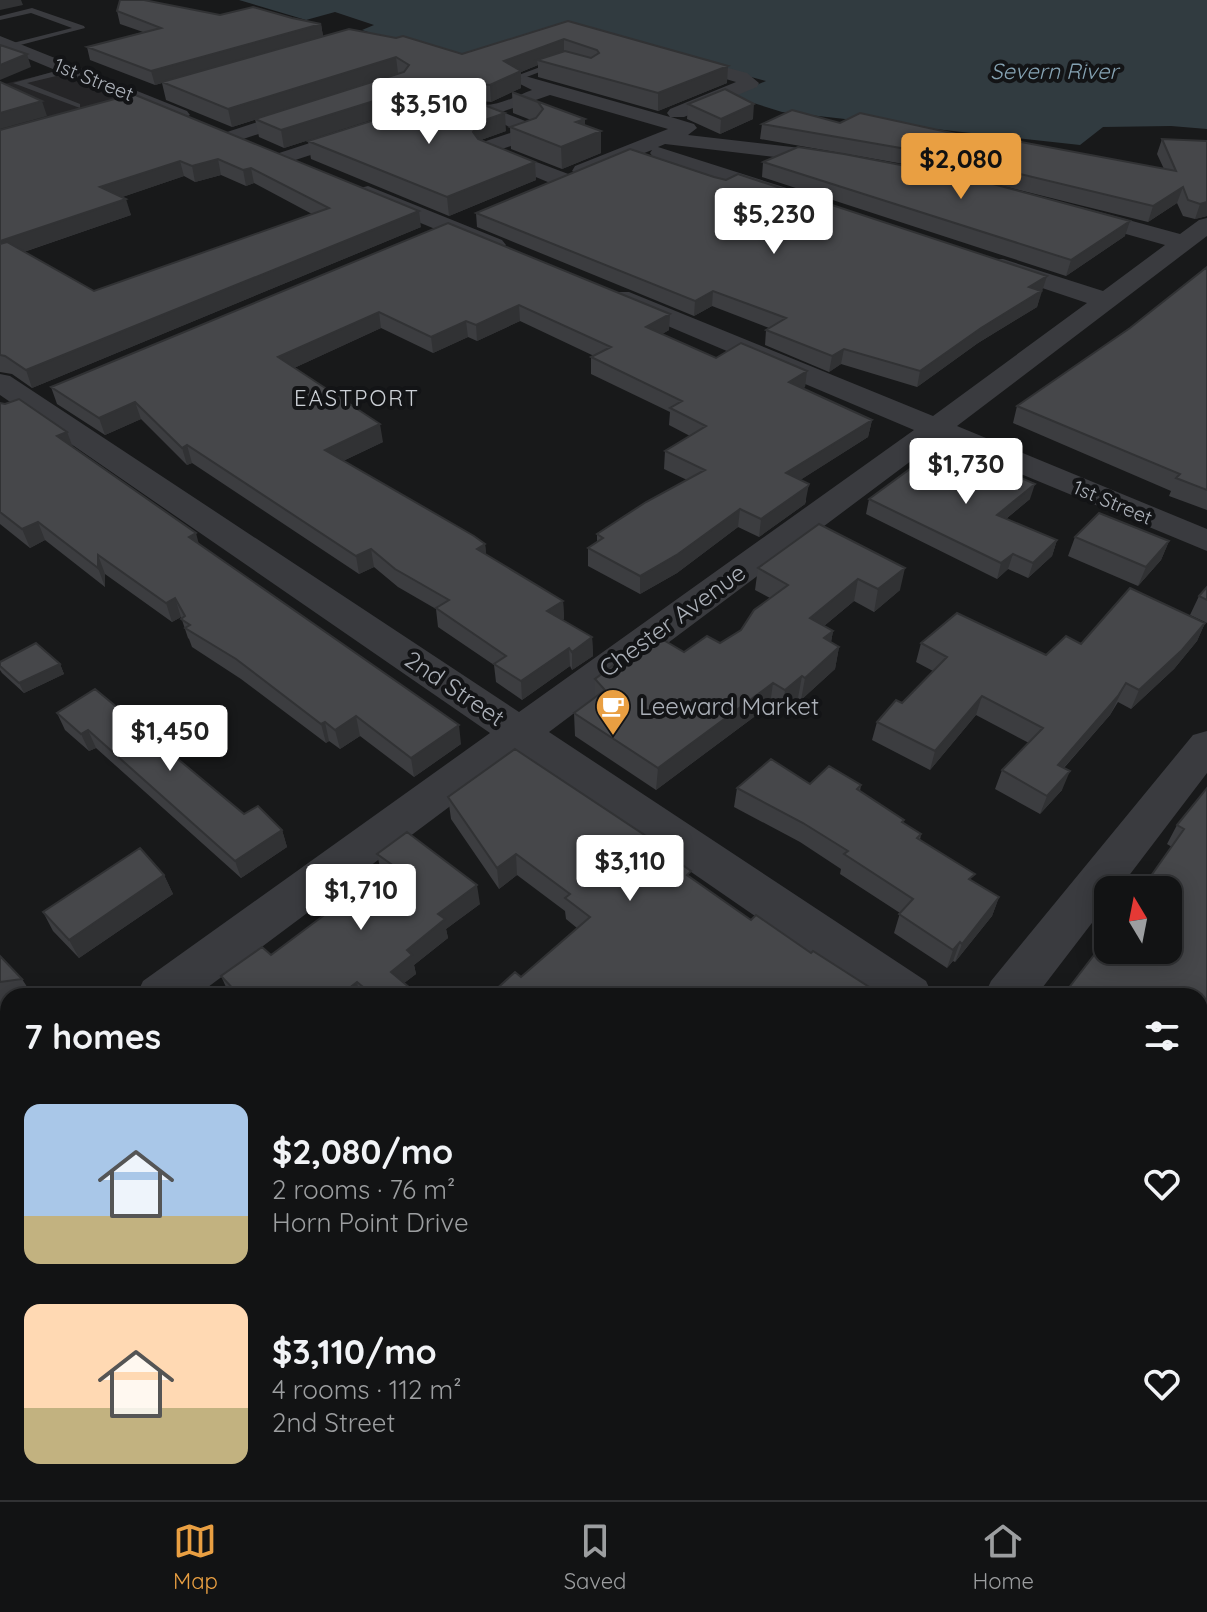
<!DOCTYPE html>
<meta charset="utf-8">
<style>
:root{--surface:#121314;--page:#1f2022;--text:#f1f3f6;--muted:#9c9ea0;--line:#313234;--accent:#e99f42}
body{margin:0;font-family:Quicksand,sans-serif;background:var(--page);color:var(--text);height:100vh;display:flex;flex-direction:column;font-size:30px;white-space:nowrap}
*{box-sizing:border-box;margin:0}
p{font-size:26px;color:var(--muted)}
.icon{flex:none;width:44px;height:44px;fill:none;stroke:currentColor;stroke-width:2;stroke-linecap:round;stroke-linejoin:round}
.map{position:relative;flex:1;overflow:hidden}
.panel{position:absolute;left:0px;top:988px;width:1208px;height:512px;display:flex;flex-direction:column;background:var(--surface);border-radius:24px 24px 0 0;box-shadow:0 4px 20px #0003,0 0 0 2px var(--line)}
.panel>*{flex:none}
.needle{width:52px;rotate:350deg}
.tools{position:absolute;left:1094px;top:876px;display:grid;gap:16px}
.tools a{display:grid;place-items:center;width:88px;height:88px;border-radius:16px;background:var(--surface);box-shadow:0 4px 20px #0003,0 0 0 2px var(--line);font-size:40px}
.price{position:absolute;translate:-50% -68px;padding:0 18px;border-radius:8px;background:#fff;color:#222;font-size:26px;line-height:52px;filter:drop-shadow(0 2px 4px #0008)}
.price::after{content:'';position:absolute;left:50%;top:48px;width:24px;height:18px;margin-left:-12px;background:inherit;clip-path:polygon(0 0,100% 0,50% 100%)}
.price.on{background:var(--accent);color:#111}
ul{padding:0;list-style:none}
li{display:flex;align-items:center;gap:24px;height:200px;padding:0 24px}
li span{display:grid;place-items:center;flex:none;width:224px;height:160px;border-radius:16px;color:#555}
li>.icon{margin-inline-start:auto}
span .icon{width:96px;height:96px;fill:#fffc;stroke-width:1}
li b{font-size:34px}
h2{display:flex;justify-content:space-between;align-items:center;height:96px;padding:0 24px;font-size:34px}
.dock{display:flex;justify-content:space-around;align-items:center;height:112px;border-top:2px solid var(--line);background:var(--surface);font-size:22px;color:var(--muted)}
.dock a{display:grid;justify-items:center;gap:4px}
.dock .on{color:var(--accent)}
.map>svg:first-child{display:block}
.built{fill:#252527}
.water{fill:#313b40}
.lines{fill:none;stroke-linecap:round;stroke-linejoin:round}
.service{fill:#3a3b3f;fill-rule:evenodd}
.minor{fill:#3a3b3f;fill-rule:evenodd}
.wall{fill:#3c3d40;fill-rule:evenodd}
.shaded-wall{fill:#313234}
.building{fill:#46474a;stroke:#313234;stroke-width:2}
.labels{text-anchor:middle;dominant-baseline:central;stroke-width:8;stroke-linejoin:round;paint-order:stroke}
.far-street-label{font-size:20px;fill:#acb1b9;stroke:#131416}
.far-water-label{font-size:22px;font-style:italic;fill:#85a2b2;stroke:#131416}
.far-neighbourhood-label{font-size:22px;letter-spacing:2px;fill:#ccd0d6;stroke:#131416}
.street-label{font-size:24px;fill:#acb1b9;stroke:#131416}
.poi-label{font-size:24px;fill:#acb1b9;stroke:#131416;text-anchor:start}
</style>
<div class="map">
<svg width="1207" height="1500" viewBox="0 0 1207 1500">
<rect width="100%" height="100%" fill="#18191a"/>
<!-- built -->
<path class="built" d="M54,72L123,100L0,135V85Z"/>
<!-- water -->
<path class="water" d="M239,0H1207V129L1171,126L1103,127L1080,145L782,112L731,96L766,81L592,34L443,58L362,30L374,25L335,12L306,20Z"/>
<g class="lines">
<!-- service -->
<path class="service" d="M32,8L84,26L85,28L9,48V44L72,28L31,13L0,20V16Z
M559,60L566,62L516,81L508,79Z
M70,67L73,72L27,83L80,104V108L13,83Z"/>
<!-- minor -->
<path class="minor" d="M0,36L187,111L190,115L180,121L173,119L0,47Z
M677,54L747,73L759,83L757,87L684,117H671L694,124L697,128L688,135L843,153L853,159L843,165L665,144L658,147L793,190L796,195L793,200L785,202L653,157L650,153L652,150L583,177L572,171L575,166L668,129L550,95L490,116L443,113L433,107L436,103C452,99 466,105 482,105C499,106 516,96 532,90L516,82L525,76L670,117L667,113L670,109L736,82L671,63L668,59Z
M307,106L314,108L317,112L314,116L231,143L221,137L224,133Z
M505,113L538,126L541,130L536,137L502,149L571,175L574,180L571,185H555L480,154L477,150L483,142L516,131L495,119Z
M359,127L366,129L369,133L366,137L283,164L273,158L276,154Z
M368,186L502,240L506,245L502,250H486L360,198L357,193L360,188Z
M1077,206L1180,234L1199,220L1207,218V236L957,426L1207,529V551L939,440L549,732L926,981L933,996H871L520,754L196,996H136L143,981L490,733L0,395V374L10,376L519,712L914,430L611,302L607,297L611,292H629L933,416L1087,303L985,269L982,264L985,259H1003L1103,291L1165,245L1069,218L1066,213L1069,208Z
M1207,731V773L1118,890H1108V902L1036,996H984L991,981L1193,735Z
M8,1084V1134L0,1137V1087Z
M1200,1165L1207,1167V1223L1200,1220Z
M0,1262L8,1266V1331L0,1328Z
M123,1492H190L193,1500H126Z
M585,1492H651L648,1500H582Z"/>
</g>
<!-- wall -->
<path class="wall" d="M117,11L292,18L321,24L323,36L462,54L568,21L727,83L658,111L538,77V65L521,72V88L512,92L585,119V125L601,153L562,169L511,149L510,127L531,120L513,113L512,92L491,102L442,97L284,148L259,137L255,119L399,74L232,127L166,100L162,83L155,85L90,60L87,47L143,32L120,24Z
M133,94L421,227L32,388L12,374L0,372V130ZM221,175L246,186L254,183L312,214L94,291L24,252L131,215L122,197L184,176L195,182Z
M688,104L753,119L720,134L687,119Z
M840,123L961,135L1164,169L1157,154L1162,139L1207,141V216L1195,219L1183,216L1177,203L1148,222L938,170L760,139L762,124Z
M506,131L481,140L535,162L536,180L449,216L311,159L308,141Z
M763,162L1125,236L1066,276L762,177Z
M476,213L1043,291L1041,292L1037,307L978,343L917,387L841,364L829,372L765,345L766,330L769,328L712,306L694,316L477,227Z
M448,223L669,330L662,334L716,358L807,371L805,387L803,388L872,420L868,437L800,480L806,501L805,504L759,537L738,527L677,573L640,594L588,566V548L597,542V534L687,480L664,469L665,451L690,436L669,425L670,412L591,374V357L594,356L520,321L477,341L468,337L433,353L381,328L294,368L383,442L343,461L485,544L486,555L563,601L564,619L562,620L592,637L593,656L572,670L570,666L522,700L496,682L494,665L438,627L436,609L398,587L374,567L359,574L192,463L187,465L141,419L105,435L57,404L51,387Z
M1207,267V510L1169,496L1171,491L1013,423L1017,406L1130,328Z
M0,403L67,432L73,447L461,744L414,777L360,736L340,749L329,741L326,743L241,679L192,647L189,639L188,638L181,617L172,622L105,574V587L45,540L30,548L0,524Z
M917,472L1030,499L1006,519L1057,540L1052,556L1028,578L1008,569L997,579L866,514L869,499Z
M819,524L900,590L874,612L854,601L824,626L833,631L831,642L839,647L835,669L801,700L798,698L782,712L770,705L656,790L575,736L574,713L595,698V679L633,657L684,652L720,643L741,630L770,598L755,590L758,568Z
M1075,537L1169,541L1161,560L1138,586L1068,556Z
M1207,587V623L1190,615L1199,596Z
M1205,623L1197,641L1174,669L1131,709L1118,702L1110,715L1064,768L1062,790L1040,814L995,789L1002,770L1029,743L976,715L930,770L872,740L877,722L902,703L933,671L916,662L921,643L1046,655L1081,644Z
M0,662L60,664L64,674L24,693L2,673L0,670Z
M57,713L130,718L187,751L176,757L244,814L282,830L287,847L241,878L96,748L89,751L65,730Z
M810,784L861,785L860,791L903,823L921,834L920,840L972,881L999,897L992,916L955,962L953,961L947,968L894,933L900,913L840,874L841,869L800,842L734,807L737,788Z
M1207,788V1122L1200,1118V996L1064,994L1108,937L1172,847L1167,844L1177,825Z
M448,797L663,852L691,878L751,920L811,953L880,994V996H491V994L521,977L577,928L566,919L565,911L517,875L499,889L451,819Z
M377,854L480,904L446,929L448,938L414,965L416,974L404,983L411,996H230L221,976L271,955L381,872Z
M164,875L173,894L79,958L53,931L43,912Z
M0,956L22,979L33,996H8V1000L4,1001L2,1030L8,1038V1041L0,1047Z
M842,1492H885L880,1500H851Z"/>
<!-- shaded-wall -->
<path class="shaded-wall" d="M0,0H21L23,5L0,10Z
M321,24L323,37L155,85L151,71Z
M564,39V55L537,60L538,65L521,72V88L491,102L490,85L504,61Z
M27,54L31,67L0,80V65Z
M396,57L398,73L232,127L228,109Z
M728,66L727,83L658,111V93Z
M441,80L442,97L284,148L281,130Z
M42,101L47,116L0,129V113Z
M754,104L753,119L720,134L721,119Z
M505,113L506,131L481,140L474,150L473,132L479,122Z
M585,119V137L601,131V153L562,169L561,147L576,122Z
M218,159L221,175L195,182L192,166Z
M180,161L184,176L105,203L100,187Z
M535,162L536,180L449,216L447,197Z
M251,168L254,183L246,186L243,170Z
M1183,187L1177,203L1148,222L1153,206Z
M126,199L131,215L0,260V241Z
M1207,202V216L1195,219L1200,204Z
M419,211L421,227L32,388L26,370Z
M1130,221L1125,236L1066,276L1071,260Z
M1047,276L1037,307L978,343L917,387L920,371L1029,287Z
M713,291L712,306L694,316L695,301Z
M519,305L520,321L477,341L476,325Z
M379,312L381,328L281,374L278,357Z
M670,314L669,330L646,344V327Z
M466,321L468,337L433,353L431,337Z
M844,349L841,364L829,372L832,356Z
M807,371L805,387L787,399L789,382Z
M135,402L141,419L105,435L99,418Z
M872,420L868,437L783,491L786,473Z
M380,424L383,442L328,468L325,450Z
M67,432L74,450L57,436Z
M187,445L192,463L187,465L182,448Z
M809,484L805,504L759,537L761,519Z
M1035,484L1030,499L992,530L997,515Z
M740,509L738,527L677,573L640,594V576Z
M38,522L45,540L30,548L22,529Z
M196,533L201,552L189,537Z
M1057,540L1052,556L1028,578L1033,563Z
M1169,541L1161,560L1138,586L1146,567Z
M485,544L487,562L477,549Z
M371,549L374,567L359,574L356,556Z
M1013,554L1008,569L997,579L1001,563Z
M98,555L105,574V587L98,568Z
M905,568L900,590L874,612L878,589Z
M858,579L854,601L806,641L810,618Z
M175,598L181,617L172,622L166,603Z
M563,601L564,619L548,629L547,611Z
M1205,623L1197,641L1174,669L1131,709L1139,690Z
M833,631L829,653L824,638Z
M592,637L593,656L572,670V652Z
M839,647L835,669L801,700L805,678Z
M569,648L570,666L522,700L521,681Z
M60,664L64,674L24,693L19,683Z
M802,676L798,698L782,712L785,690Z
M773,683L770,705L656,790L658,768Z
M1126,683L1110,715L1050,783L1058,765Z
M982,696L976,715L930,770L935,751Z
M356,716L360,736L340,749L335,730Z
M325,722L329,741L326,743L321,724Z
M459,725L461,744L414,777L411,758Z
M88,730L96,748L89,751L81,734Z
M180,733L187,751L168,762L161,745Z
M1070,771L1062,790L1040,814L1047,796Z
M282,830L287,847L241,878L235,861Z
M516,854L517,875L499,889L497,868Z
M164,875L173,894L79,958L69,940Z
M477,885L480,904L446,929L448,938L414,965L416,974L395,990L391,972L407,950L438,914Z
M999,897L992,916L955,962L962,944Z
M960,942L953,961L947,968L953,950Z
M357,982L360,996H339Z
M410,988L411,996H400Z
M4,1002L8,1007V1026L2,1030L8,1038V1041L0,1047V1005Z
M435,1492H460L453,1500H428Z"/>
<!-- building -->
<path class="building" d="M120,0H144L220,15L253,7L292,18L321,24L151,71L87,47L161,28L117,11Z
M568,21L728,66L658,93L537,60L565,51L591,58L599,53L597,50L564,39L504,61L521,71L490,85L441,80L281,130L255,119L404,72L409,65L396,57L228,109L162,82L349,29L396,38L403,36L462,54Z
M0,45L27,54L0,65Z
M0,82L42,101L0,113Z
M725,89L754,104L721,119L688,104Z
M512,92L585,119L576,122L601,131L561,147L510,127L536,118L543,109L538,102Z
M133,94L419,211L26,370L5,356L0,355V244L7,242L94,291L329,208L251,168L243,170L218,159L192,166L180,161L100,187L126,199L0,241V130Z
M444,98L476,102L505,113L479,122L473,132L478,139L535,162L447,197L308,141Z
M792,110L840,123L860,113L961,135L1021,142L1176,171L1162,139L1207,141V202L1200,204L1188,200L1183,187L1153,206L941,155L762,124Z
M798,147L844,154L978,180L1130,221L1071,260L763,162Z
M630,149L714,177L726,180L738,174L1047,276L1029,287L1041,291L981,328L920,371L844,349L832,356L766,330L786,318L713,291L695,301L476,213Z
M448,223L670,314L646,327L716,358L741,343L807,371L789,382L872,420L786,473L809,484L808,486L761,519L740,509L678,554L640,576L588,548L603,538L597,534L646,502L705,470L665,451L706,426L670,408L682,401L591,357L611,347L519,305L476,325L466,321L431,337L379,312L278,357L380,424L325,450L474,536L485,544L477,549L563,601L547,611L592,637L572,652L569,648L521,681L494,664L506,656L436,608L449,600L395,569L371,549L356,556L187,445L182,448L135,402L99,418L51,387Z
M1207,267V490L1176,478L1180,474L1017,406L1130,328Z
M19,399L67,432L57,436L196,533L189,537L459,725L411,758L356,716L335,730L325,722L321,724L236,659L185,628L190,625L181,619L185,616L175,598L166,603L98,555V568L38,522L22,529L0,512V403L5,404Z
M952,448L1035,484L997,515L1057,540L1033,563L1013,554L1001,563L869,499L910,469L917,472Z
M1099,513L1169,541L1146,567L1075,537Z
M819,524L905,568L878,589L858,579L810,618L833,631L824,638L839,647L805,678L802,676L785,690L773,683L658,768L574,713L605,690L595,679L628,654L633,657L660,638L684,652L707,636L720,643L741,630L754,610L788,585L758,568Z
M1207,587V600L1199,596Z
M1130,588L1205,623L1182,650L1139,690L1126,683L1118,696L1058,765L1070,771L1047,796L1002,770L1043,728L982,696L935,751L877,722L896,700L902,703L947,657L921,643L957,613L1046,655L1066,636L1081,644Z
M36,643L60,664L19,683L0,666V662Z
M95,689L130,718L151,709L180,733L161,745L244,814L258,806L282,830L235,861L88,730L81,734L57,713Z
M515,749L664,848L660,850L691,871L687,875L751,920L756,915L811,953L813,951L880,994L878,996H552L550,994L548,996H494L491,994L515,972L521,977L590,917L565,898L570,894L516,854L497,868L448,797Z
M771,759L810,784L829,766L861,785L857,789L904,820L902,822L921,834L917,838L975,874L969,879L999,897L962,944L960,942L953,950L899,914L913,899L844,854L848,851L803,823L737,788Z
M1207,788V1097L1200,1092V996H1048L1054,988L1064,994L1108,937V950H1168V890H1141L1184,829L1177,825Z
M407,832L477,885L438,914L445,919L407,950L412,955L391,972L410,988L400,996H374L357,982L339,996H240L221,976L262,947L271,955L363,886L391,864L377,854Z
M140,848L164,875L69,940L43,912Z
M0,956L22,979L0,982Z
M1200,1334L1207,1339V1397L1200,1410Z
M269,1492H435L428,1500H276Z
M867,1492H885L880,1500H876Z"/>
<!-- icons -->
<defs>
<g id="cafe-pin" transform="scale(1.8)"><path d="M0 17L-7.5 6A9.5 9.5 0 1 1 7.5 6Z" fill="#e99f42" stroke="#131416"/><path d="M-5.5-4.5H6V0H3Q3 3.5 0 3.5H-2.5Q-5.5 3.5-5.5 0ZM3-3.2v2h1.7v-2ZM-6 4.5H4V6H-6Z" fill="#fff"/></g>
</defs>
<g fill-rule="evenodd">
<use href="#cafe-pin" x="613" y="706"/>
</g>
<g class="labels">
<!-- far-street labels -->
<g class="far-street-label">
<text transform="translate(94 79) rotate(22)">1st Street</text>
<text transform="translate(1113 502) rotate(23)">1st Street</text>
</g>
<!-- far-water labels -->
<g class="far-water-label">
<text x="1054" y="71">Severn River</text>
</g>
<!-- far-neighbourhood labels -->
<g class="far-neighbourhood-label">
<text x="357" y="398">EASTPORT</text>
</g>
<!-- street labels -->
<g class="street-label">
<text transform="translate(672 620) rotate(-36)">Chester Avenue</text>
<text transform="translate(455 688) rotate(34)">2nd Street</text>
</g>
<!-- poi labels -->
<g class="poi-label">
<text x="639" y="706">Leeward Market</text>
</g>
</g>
</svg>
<div class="tools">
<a><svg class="needle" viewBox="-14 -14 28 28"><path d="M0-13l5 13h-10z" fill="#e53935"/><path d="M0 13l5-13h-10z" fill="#9c9ea0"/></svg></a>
</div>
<b class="price" style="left:429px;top:146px">$3,510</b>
<b class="price on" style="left:961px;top:201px">$2,080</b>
<b class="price" style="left:774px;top:256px">$5,230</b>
<b class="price" style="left:966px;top:506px">$1,730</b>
<b class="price" style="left:170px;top:773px">$1,450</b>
<b class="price" style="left:630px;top:903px">$3,110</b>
<b class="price" style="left:361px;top:932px">$1,710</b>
<section class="panel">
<h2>7 homes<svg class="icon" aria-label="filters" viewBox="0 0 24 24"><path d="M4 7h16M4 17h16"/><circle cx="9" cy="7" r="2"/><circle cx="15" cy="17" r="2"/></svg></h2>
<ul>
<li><span style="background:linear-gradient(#a9c7e8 70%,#c2b280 0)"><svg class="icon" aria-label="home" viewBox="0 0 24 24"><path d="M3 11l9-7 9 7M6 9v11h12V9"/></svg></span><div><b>$2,080/mo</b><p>2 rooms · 76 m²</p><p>Horn Point Drive</p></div><svg class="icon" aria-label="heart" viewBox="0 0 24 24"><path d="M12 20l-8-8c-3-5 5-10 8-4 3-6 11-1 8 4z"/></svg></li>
<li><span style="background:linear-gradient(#ffd9b3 65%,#c2b280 0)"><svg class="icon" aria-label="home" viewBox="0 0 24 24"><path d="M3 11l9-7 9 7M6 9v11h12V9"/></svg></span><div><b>$3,110/mo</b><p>4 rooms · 112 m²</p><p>2nd Street</p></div><svg class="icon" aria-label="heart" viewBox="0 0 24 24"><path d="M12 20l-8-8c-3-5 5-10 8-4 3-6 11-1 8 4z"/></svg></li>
</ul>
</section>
</div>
<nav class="dock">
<a class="on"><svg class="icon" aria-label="map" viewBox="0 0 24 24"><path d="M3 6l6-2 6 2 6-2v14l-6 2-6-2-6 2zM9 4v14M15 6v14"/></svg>Map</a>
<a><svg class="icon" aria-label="saved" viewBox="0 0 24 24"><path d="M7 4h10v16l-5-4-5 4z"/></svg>Saved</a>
<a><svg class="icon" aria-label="home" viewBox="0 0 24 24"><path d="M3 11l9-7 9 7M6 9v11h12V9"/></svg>Home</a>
</nav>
